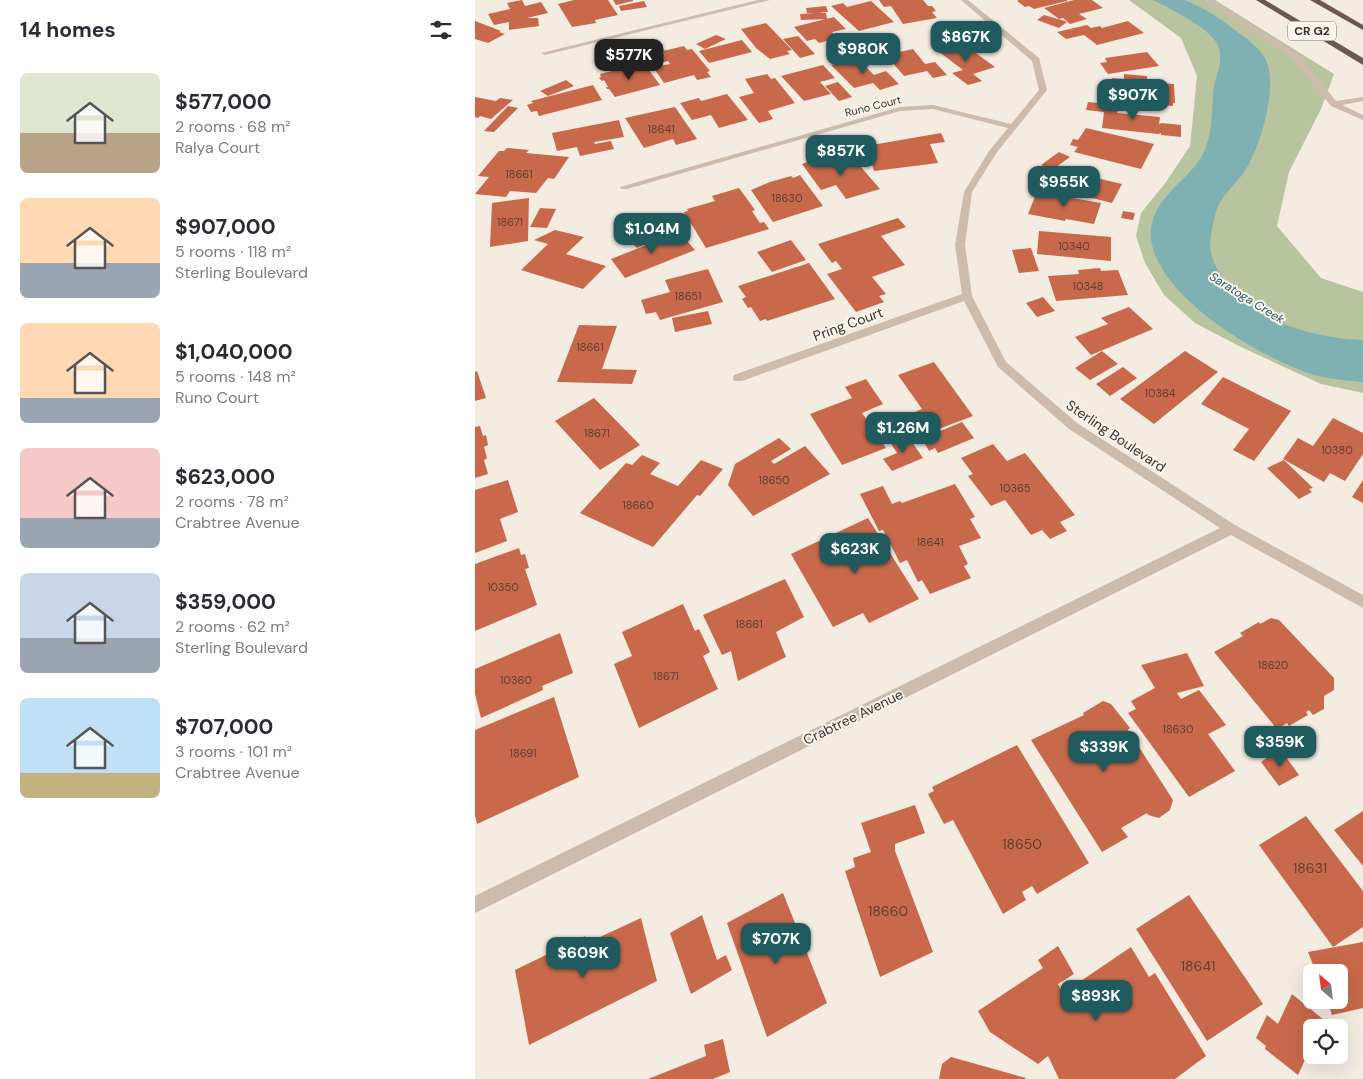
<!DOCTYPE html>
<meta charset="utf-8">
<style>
:root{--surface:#fff;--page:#f7f7f7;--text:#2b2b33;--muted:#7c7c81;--accent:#1f5a5e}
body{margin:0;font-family:"DM Sans",sans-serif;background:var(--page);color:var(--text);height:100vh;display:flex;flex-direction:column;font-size:19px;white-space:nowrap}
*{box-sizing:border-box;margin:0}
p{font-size:16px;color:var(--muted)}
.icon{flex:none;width:28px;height:28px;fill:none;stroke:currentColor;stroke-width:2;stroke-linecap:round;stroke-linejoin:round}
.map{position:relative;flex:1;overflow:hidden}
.drawer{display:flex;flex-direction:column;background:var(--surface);width:475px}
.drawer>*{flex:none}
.needle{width:32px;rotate:332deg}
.buttons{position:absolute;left:828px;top:964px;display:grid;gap:10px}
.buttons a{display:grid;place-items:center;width:45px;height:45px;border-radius:8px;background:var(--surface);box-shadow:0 5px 20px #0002;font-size:25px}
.price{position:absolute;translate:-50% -42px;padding:0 11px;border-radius:10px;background:var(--accent);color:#fff;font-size:16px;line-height:32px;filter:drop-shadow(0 1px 2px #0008)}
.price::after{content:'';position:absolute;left:50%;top:30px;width:15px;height:11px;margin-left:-8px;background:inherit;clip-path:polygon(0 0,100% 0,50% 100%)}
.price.on{background:#222;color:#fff}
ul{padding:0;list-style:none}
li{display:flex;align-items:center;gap:15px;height:125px;padding:0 20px}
li span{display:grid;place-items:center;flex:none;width:140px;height:100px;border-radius:8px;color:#555}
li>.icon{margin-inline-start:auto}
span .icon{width:60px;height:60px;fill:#fffc;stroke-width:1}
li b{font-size:21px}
h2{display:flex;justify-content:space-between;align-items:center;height:60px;padding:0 20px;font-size:21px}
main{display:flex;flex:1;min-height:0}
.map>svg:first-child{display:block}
.green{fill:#b8c4a0}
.water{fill:#7fb0b2}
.building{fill:#c8694b}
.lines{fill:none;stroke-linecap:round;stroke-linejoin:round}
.service{fill:#cdbbac;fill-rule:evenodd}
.minor{fill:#cdbbac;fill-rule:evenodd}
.trunk{fill:#6c584f;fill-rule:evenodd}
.labels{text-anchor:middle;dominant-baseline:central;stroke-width:4;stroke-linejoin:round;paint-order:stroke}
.far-street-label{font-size:11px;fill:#3b302b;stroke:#fbf5ee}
.number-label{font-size:11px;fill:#5e3e33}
.shield{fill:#fbf5ee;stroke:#756b66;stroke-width:1}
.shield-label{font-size:12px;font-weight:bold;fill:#3b302b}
.far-water-label{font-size:12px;font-style:italic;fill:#1f5a5e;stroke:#fbf5ee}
.street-label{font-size:14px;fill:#3b302b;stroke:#fbf5ee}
.near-number-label{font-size:14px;fill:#5e3e33}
</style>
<main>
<section class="drawer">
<h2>14 homes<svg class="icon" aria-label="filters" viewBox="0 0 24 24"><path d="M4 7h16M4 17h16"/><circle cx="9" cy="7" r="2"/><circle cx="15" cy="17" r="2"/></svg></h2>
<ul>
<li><span style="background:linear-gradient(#dfe7d0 60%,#b9a48a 0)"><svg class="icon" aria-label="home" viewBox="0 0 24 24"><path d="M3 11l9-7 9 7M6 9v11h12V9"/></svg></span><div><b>$577,000</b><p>2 rooms · 68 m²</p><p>Ralya Court</p></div></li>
<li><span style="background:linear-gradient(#ffd9b3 65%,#9aa5b1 0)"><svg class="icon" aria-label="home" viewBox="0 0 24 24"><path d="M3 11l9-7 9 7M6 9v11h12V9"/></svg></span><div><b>$907,000</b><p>5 rooms · 118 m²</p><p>Sterling Boulevard</p></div></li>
<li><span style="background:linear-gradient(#ffd9b3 75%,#9aa5b1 0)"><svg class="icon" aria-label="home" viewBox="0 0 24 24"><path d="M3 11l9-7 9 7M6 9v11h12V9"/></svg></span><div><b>$1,040,000</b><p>5 rooms · 148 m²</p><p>Runo Court</p></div></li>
<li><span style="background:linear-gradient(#f6c9c9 70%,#9aa5b1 0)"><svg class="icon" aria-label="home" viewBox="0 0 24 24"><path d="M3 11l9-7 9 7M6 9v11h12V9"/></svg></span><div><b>$623,000</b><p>2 rooms · 78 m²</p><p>Crabtree Avenue</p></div></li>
<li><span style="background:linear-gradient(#c9d6e8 65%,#9aa5b1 0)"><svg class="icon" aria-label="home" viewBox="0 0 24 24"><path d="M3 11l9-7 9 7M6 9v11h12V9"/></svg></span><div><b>$359,000</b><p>2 rooms · 62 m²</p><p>Sterling Boulevard</p></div></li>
<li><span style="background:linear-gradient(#bfe0f5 75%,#c2b280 0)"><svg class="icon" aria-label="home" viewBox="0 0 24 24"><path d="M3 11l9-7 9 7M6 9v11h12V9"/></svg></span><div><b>$707,000</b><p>3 rooms · 101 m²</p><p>Crabtree Avenue</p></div></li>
</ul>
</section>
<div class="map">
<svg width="888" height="1079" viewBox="0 0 888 1079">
<rect width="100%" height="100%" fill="#f4ebe1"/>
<!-- green -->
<path class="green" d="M654,0H740L859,74L846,109L814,172L802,226L846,278L888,292V393L846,384L766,347L720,323L689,295L670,263L661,236L666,213L691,182L715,146L722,76L706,38Z"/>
<!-- water -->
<path class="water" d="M678,0C687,0 700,0 709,0C725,5 748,20 761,31C772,39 784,47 791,60C803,86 786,145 771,169C761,186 745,194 740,216C737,228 733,244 737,257C758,316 832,338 888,340V382C873,381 857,379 843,376C791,362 670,292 676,229C679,199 710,182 725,159C739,138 736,110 739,86C741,77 745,68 745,60C746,55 744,46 741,42C731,26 695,9 678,0Z"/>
<!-- building -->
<path class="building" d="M47,0L50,6L66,2L73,13L52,18H63L64,26L34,30V22L19,25L13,14L35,9L32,3Z
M99,0H133L143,15L120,20L121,23L97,27L83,4Z
M138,0H158V1L141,5Z
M404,0H448L453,6H457L461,11L457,12L462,18L428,24L416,6L409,7Z
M544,0H592V1L559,9L554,6L550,7L542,1Z
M599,0H617L628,8L604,14L612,19L595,24L588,18L584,19L569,8Z
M169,1L172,7L146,11L144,6Z
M396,1L419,22L384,31L356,6L368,3L372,7Z
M351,6L353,12H344L351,13L352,19L326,20L325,14L339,13H332L331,8Z
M569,15L590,21L592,22L584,28L562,20Z
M359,17L371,29L357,32L362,38L344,43L340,39L332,41L319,27Z
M0,21L26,31L24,32L30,34L13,43L0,39Z
M653,21L669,33L622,45L609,35L591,39L582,32L612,25L616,28L625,26L627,28Z
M291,23L317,50L312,51L315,54L295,59L281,48L266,29Z
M241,35L251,39L230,49L221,44Z
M323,36L340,54L325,58L308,39Z
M267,40L277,52L234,63L224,51Z
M487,43L520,67L498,74L507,81L493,85L477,73L488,70L463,51Z
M209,46L212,50L217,49L235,71L232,72L236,77L222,80L219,75L189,83L178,67L195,64L193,61L178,65L170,52L185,49L190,56L188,51Z
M438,49L450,64L460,62L472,75L458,78L452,71L429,76L411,55Z
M672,52L684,66L633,74L625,63L632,62L630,58Z
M159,56L158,59H163V65L134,67L135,57Z
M382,58L399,75L411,71L424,84L405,90L398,83L379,88L356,65Z
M348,65L360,78L345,82L356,94L329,101L306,76Z
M171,66L185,85L140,97L134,89H132L131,87H133L129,80L127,81L124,78L126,77L125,74L154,67L157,70Z
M292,74L296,79L300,78L320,103L293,111L298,119L284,123L264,97L279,93L270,79Z
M649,74L672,76V82L699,84L700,103H698V106L624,100V85L631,86L632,82H637V78L649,79Z
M91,80L99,86L73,96L65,91Z
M363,82L377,97L364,101L350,86Z
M118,85L127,100L64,116L62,111L56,112L52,105L58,103L56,101Z
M252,94L273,120L244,128L236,115L217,120L205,103L224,98L226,101Z
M0,97L21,101L25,98L38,100L16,119L5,116L3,118L0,117Z
M613,102L644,105L642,113L685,117L684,124L687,123L706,125V137L686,135V133L683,134L627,128L629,112L611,110Z
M33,106L43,108L19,132L9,131Z
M200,107L222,139L201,145L198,139L169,148L150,118Z
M144,120L149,137L119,142L120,144L136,141L139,149L105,156L102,147L82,151L77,133Z
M611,128L679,144L666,169L599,152L603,147L595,145L598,139L603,140Z
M466,133L470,142L455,144L463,163L399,171L393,152L399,151L397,145Z
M32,148L54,150L51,153L94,157L79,179L73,178L61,193L35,191L31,197L0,194L14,177L3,176L24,151H29Z
M584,152L595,157L577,170L566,165Z
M350,156L357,165L379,159L405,189L371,199L361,185L346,190L327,164Z
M583,169L647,184L637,203L572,187Z
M325,175L348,206L298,222L276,190L295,182L316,176L318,178Z
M264,188L280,210L277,211L285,223L289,222L294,229L231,248L209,212L213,211L212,209L240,201L237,196Z
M562,192L626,203L619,224L591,219L590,221L553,214Z
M54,198L53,241L15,247L17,203Z
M65,208L81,209L72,228L55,227Z
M648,211L660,213L658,220L646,218Z
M423,218L431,227L406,236L430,265L397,277L411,294L404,296L409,302L381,312L352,274L367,269L361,261L357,263L343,244Z
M183,225L192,234L162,248L148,235L157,232L160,235Z
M80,230L109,237L91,254L131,266L108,289L46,270L73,244L59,240Z
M564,231L636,237V261L562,254Z
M204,232L220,250L150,278L136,259Z
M316,240L331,260L297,272L282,252Z
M556,248L564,271L544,273L537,250Z
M334,263L360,299L292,321L291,319L285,321L276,307L273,308L267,299L271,297L263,286Z
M625,268L626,271L643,270L653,295L581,301L573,276L604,274L603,270Z
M233,269L248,302L185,320L181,312L171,314L166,300L195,292L190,280Z
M568,297L580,311L562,317L551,303Z
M654,307L678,329L616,355L600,337L633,324L626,318Z
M233,311L237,324L200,332L197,318Z
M104,325L142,326L127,369L162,370L157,384L82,382Z
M627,351L643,364L615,380L600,368Z
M710,351L743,372L679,424L645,399Z
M459,362L498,416L461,430L458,426L442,433L430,416L447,409L423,375Z
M648,367L662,378L635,396L621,384Z
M2,371L11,398L0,401V372Z
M748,377L816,411L779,461L758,450L774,429L726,404Z
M391,379L408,404L387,413L411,448L367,465L335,414L377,398L370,387Z
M119,398L165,445L125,470L80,421Z
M858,418L888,433V454L870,481L855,473L849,482L808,459L823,438L838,446Z
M487,422L499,438L463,453L460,448L454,451L450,444L455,442L451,437Z
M5,426L8,436L11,435L13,445L9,447L12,458L9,460L13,474L0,478V427Z
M432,435L448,458L417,471L408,459L422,453L415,442Z
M304,438L316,449L296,461L299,464L330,446L355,474L278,516L253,485L260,464Z
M518,444L532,461L550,453L600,515L585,522L592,531L575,539L567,530L556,535L530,500L516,506L493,476L498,474L486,458Z
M167,455L185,463L175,474L203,486L226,460L248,469L225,496L222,495L178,547L105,513L151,463L157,465Z
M809,460L838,488L834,489L837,492L824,499L792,468Z
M33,480L43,512L25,519L32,541L0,553V490Z
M888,480V503L877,497Z
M480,484L500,517L495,519L506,538L484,546L493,564L489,566L496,578L455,594L447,580L443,582L432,560L425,563L408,530L404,531L385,494L408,486L417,504L425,501L427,503Z
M393,518L444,599L394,623L388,613L358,627L316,554Z
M44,548L46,555L50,554L54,568L50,569L62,605L0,631V564Z
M310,579L329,617L301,632L311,657L263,681L256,651L247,655L228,615Z
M208,604L220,631L224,629L235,652L228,656L243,689L164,728L139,664L157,656L147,632Z
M796,618L804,620L859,678V690L849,696V709L838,715L834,710L831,712L833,715L814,726L812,723L802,729L739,652L768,636L765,633L784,622L785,624Z
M85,633L98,673L67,686L68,690L6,718L0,694V669Z
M712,653L729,686L702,693L706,699L724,690L751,725L733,734L760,771L714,797L653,713L661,709L656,701L680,688L666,665Z
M79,697L104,777L2,824L0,815V730Z
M628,701L636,704L655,728L653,730L698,800L695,810L684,818L673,815L672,813L646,828L653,837L627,852L556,740L609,715L608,713Z
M542,745L614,863L562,894L557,886L547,892L551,900L528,914L478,820L469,824L453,794L459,791L457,787Z
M805,749L824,775L804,786L786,762Z
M440,805L450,833L420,844V851L458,952L405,977L370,871L380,867L378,858L396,852L386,823Z
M888,811V866L859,830Z
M831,816L888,891V927L858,947L784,845Z
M308,893L352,1003L292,1037L252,923Z
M714,895L788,1004L732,1041L661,929Z
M227,915L242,960L251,955L257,970L216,994L195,933Z
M166,918L182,981L54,1045L40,970L110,936L112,943Z
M888,942V1008L857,1015L852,1000H864V972H841L833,952Z
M583,946L599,974L583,984L588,993L656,947L674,977L680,973L731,1056L700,1079H584L573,1056L563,1064L515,1032L503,1011L568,968L563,960Z
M817,994L849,1020L845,1028H836V1047L823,1075L790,1049L791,1046L781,1038L792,1015L803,1024Z
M248,1039L255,1072L238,1079H173L231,1056L229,1045Z
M476,1057L551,1078L550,1079H464L467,1064Z"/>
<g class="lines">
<!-- service -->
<path class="service" d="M729,0H737L822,53L861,101L888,97V101L867,105L888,115V120L856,106L816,57Z"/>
<!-- minor -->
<path class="minor" d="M283,0H295L70,55L66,53Z
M486,0H493L564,58L572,90L522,152L497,192L490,245L497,296L531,362L602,423L760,525L888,595V608L756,535L0,913V896L745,528L594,429L523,367L489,301L267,381H259L258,378L259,375L487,294L480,245L489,192L514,151L533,128L458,109L425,111L152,189H146L145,187L425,107L458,105L536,124L564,90L557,61Z"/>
<!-- trunk -->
<path class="trunk" d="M781,0H790L888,58V65Z
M835,0H845L888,25V30Z"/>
</g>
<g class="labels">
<!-- far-street labels -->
<g class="far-street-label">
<text transform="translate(398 106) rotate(-14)">Runo Court</text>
</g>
<!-- number labels -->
<g class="number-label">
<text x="186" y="129">18641</text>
<text x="44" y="174">18661</text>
<text x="312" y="198">18630</text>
<text x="35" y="222">18671</text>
<text x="599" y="246">10340</text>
<text x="613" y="286">10348</text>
<text x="213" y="296">18651</text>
<text x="115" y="347">18661</text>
<text x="685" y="393">10364</text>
<text x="122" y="433">18671</text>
<text x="862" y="450">10380</text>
<text x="299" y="480">18650</text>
<text x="540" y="488">10365</text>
<text x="163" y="505">18660</text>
<text x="455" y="542">18641</text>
<text x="28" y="587">10350</text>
<text x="274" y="624">18661</text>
<text x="798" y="665">18620</text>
<text x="191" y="676">18671</text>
<text x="41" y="680">10360</text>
<text x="703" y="729">18630</text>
<text x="48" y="753">18691</text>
</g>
<!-- shield labels -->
<rect class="shield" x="813" y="21.5" width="48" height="19" rx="4"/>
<g class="shield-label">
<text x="837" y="31">CR G2</text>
</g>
<!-- far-water labels -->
<g class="far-water-label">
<text transform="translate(772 298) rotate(32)">Saratoga Creek</text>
</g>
<!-- street labels -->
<g class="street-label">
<text transform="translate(373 324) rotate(-20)">Pring Court</text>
<text transform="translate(641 436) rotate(34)">Sterling Boulevard</text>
<text transform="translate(378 717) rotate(-26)">Crabtree Avenue</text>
</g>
<!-- near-number labels -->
<g class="near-number-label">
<text x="547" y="844">18650</text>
<text x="835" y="868">18631</text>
<text x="413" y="911">18660</text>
<text x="723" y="966">18641</text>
</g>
</g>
</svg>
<div class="buttons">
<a><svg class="needle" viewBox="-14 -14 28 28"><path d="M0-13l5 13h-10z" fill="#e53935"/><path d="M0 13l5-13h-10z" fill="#7c7c81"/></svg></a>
<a><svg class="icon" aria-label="locate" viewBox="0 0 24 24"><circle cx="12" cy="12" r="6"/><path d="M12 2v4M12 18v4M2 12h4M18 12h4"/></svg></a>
</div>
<b class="price" style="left:491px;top:63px">$867K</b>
<b class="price" style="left:388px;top:75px">$980K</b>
<b class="price on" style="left:154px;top:81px">$577K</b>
<b class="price" style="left:658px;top:121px">$907K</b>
<b class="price" style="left:366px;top:177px">$857K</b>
<b class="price" style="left:589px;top:208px">$955K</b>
<b class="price" style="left:177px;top:255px">$1.04M</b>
<b class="price" style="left:428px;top:454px">$1.26M</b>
<b class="price" style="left:380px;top:575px">$623K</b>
<b class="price" style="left:805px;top:768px">$359K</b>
<b class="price" style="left:629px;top:773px">$339K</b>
<b class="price" style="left:301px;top:965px">$707K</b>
<b class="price" style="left:108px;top:979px">$609K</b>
<b class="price" style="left:621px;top:1022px">$893K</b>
</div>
</main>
